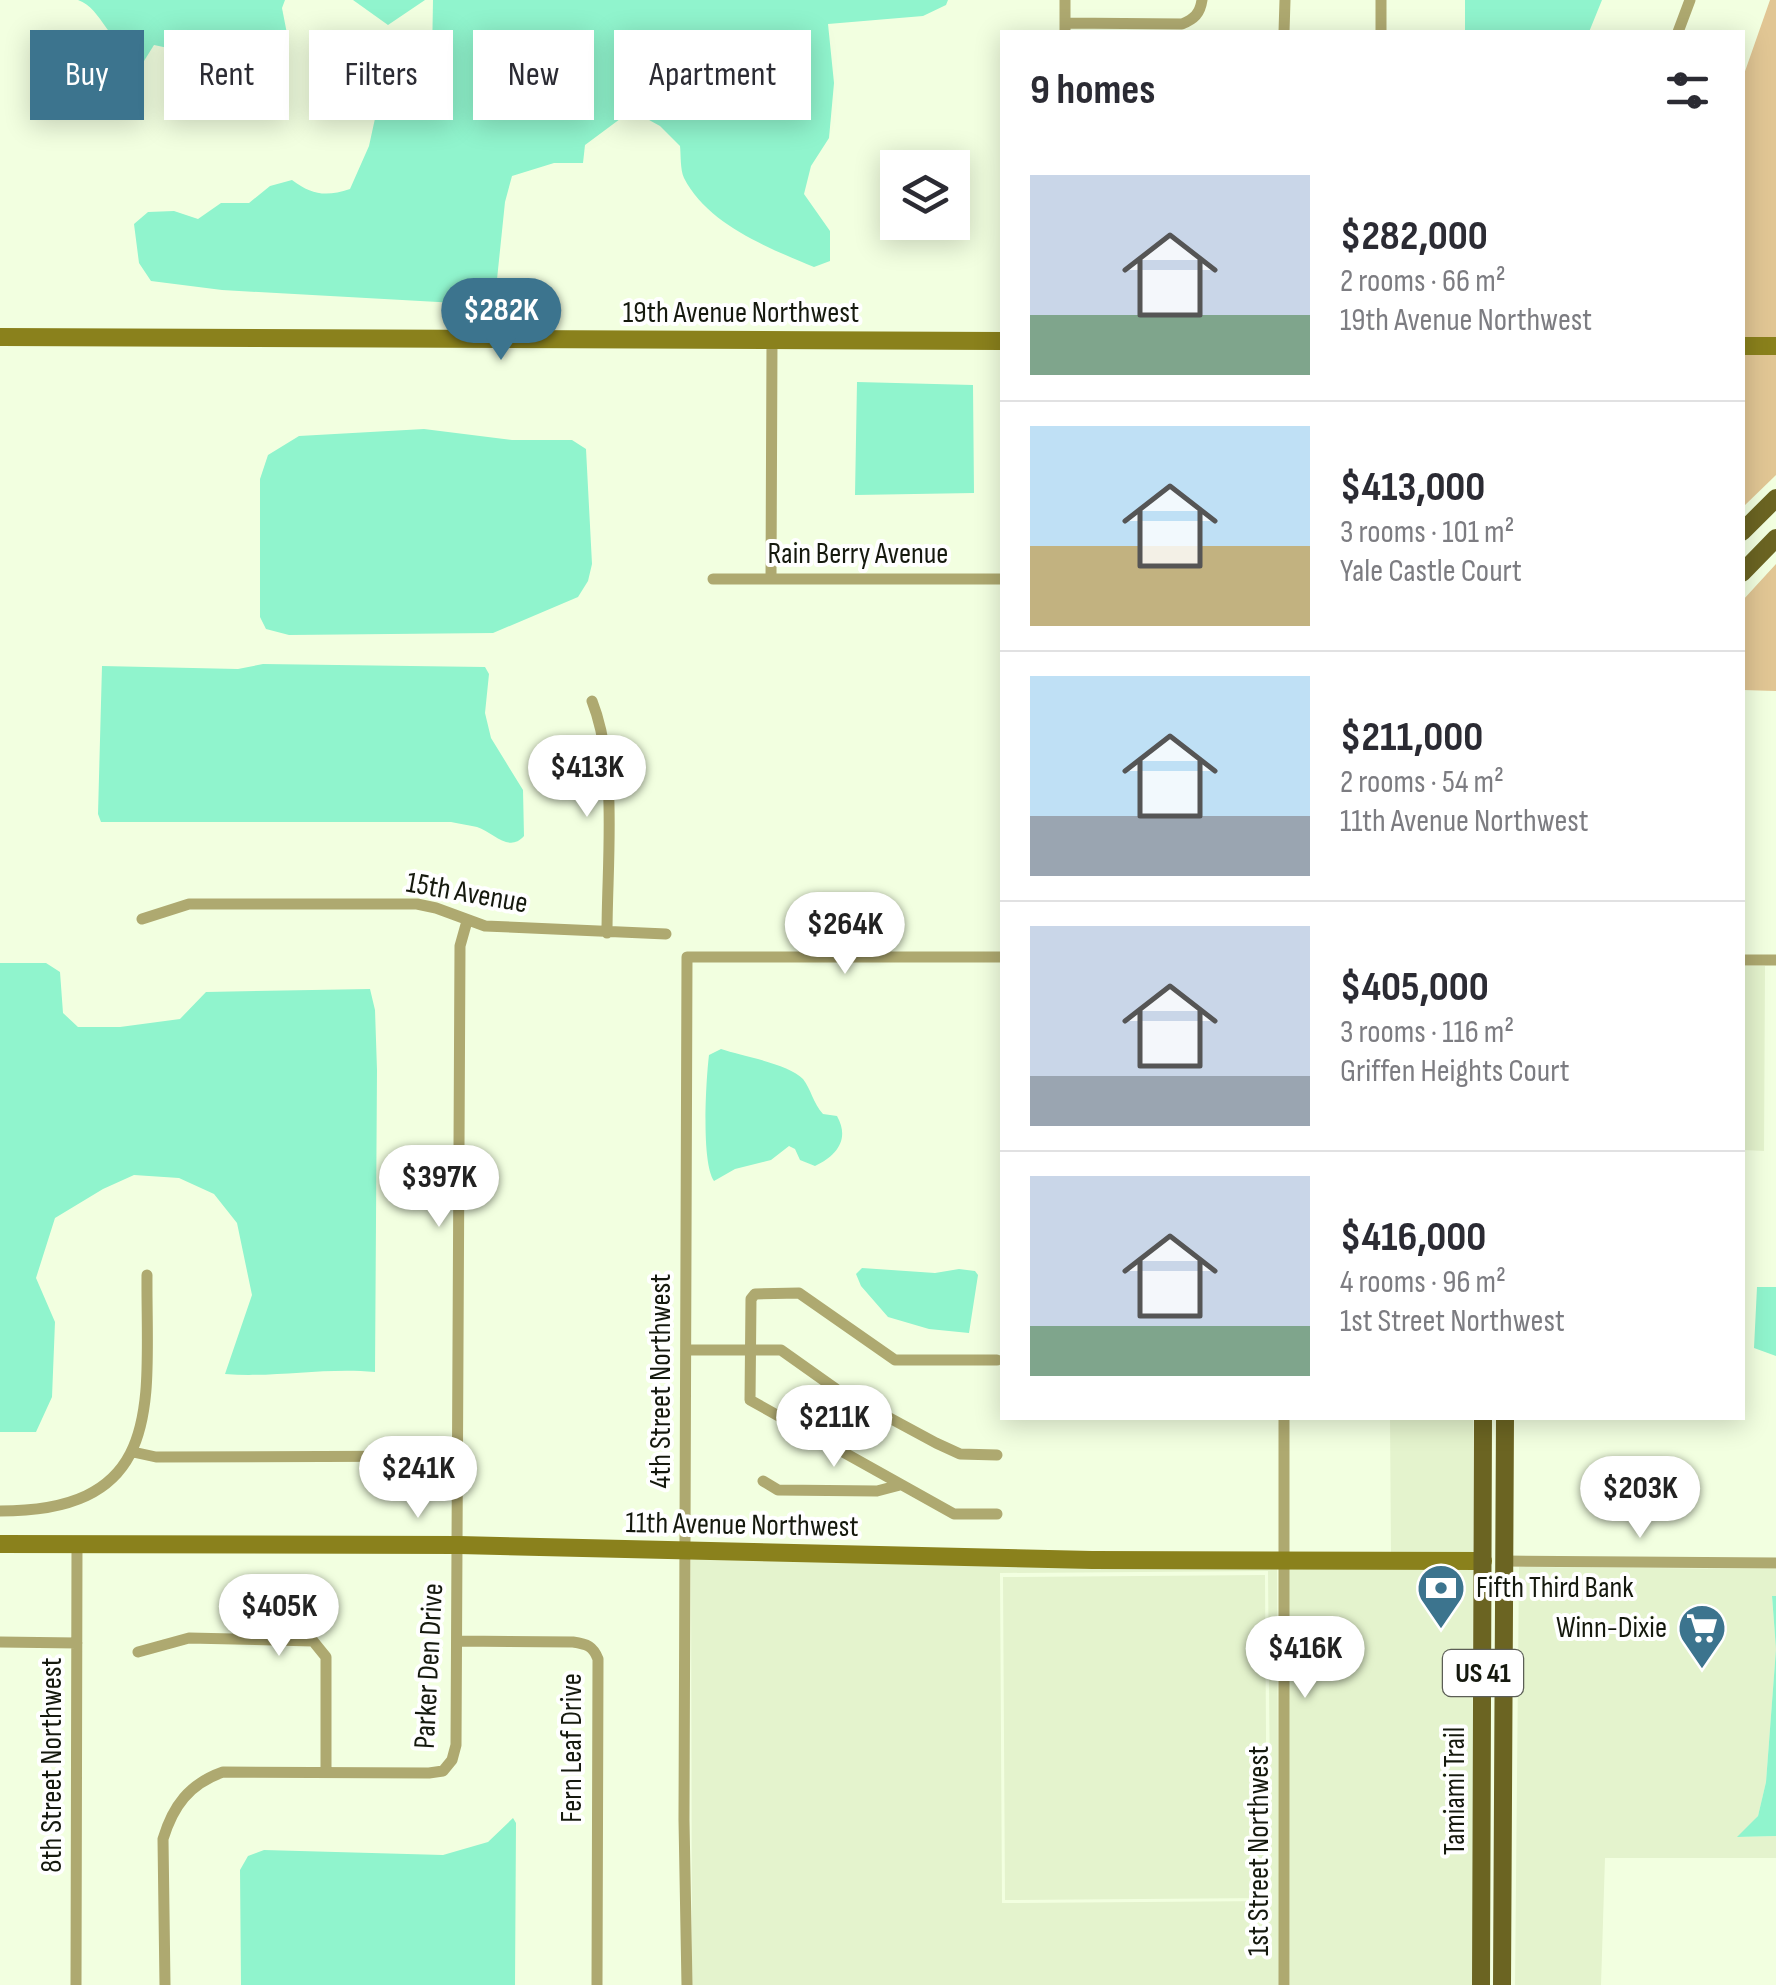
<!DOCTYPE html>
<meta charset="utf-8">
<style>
:root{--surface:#fff;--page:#f7f7f7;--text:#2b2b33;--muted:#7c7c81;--line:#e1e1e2;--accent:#3c748e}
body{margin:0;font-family:"Sofia Sans Condensed",sans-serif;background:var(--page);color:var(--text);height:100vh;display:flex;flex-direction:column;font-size:38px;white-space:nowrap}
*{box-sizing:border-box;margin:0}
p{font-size:32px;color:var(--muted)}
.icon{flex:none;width:55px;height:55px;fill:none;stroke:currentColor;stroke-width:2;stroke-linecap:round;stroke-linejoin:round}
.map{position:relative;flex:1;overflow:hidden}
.drawer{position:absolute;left:1000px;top:30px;width:745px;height:1390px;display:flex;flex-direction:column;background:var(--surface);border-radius:0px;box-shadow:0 5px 25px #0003}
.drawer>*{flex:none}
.top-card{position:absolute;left:30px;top:30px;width:820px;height:90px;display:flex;gap:20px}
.fabs{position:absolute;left:880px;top:150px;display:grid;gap:20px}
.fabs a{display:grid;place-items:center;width:90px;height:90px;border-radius:0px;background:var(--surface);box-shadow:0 5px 25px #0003;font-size:50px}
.price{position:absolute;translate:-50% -85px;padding:0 22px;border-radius:35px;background:#fff;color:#222;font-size:32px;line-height:65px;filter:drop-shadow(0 2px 5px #0008)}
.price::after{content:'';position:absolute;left:50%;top:60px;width:30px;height:22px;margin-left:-15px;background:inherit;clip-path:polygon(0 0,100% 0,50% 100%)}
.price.selected{background:var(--accent);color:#fff}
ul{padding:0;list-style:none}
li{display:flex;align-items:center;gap:30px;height:250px;padding:0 30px}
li+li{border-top:2px solid var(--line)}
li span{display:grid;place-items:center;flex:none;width:280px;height:200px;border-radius:0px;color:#555}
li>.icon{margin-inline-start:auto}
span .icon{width:120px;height:120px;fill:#fffc;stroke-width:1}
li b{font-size:42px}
h2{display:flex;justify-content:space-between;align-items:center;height:120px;padding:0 30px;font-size:42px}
.pill{padding:0 35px;border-radius:0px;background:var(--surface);box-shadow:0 5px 25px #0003;font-size:35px;line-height:90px}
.pill.selected{background:var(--accent);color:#fff}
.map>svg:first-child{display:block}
.built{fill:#e4f3cd;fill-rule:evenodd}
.green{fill:#e1c694}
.water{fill:#90f4cd}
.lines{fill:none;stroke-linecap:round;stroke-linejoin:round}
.street{stroke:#aea970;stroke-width:11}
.secondary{stroke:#8a811c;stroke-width:18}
.primary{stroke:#6b6422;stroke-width:18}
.labels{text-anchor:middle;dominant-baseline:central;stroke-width:8;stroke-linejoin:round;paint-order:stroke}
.shield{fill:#fff;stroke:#5b5e56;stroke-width:2.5}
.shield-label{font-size:28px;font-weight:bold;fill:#15190e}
.street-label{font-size:30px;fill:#15190e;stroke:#fff}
.poi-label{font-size:30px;fill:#15190e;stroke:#fff;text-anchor:start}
</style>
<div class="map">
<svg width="1776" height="1985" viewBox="0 0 1776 1985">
<rect width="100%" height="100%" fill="#f2ffe0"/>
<!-- built -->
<path class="built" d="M1743,966H1765L1764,1151L1743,1150Z
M1390,1418H1473V1555H1391Z
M691,1558L1277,1567L1279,1985H692ZM1268,1571L1271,1901L1002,1903L1000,1573Z
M1288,1567H1473L1472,1985H1290Z
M1519,1567L1776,1569V1596L1772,1597L1776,1649L1766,1782L1758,1816L1740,1837L1776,1836V1858H1605L1601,1985H1515Z
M1265,1575L1267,1898L1005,1900L1003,1577Z"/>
<!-- green -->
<path class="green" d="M1770,0H1776V340H1743V77Z
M1742,351L1776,352V475L1743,507Z
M1776,564V691L1743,690V600Z"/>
<!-- water -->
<path class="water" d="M78,0H285L282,8L289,44L243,64L154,45L144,61C107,45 103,9 78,0Z
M353,0H425L388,25Z
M433,0H948L946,5L923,16L828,24L834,83L829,138L811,166L804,194L830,231V261L814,267C769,248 708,225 684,178C680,169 681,155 680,146L660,126L640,115L620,119L585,145L583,163H554L512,176L505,202L496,289L456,303L222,290L151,281L139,263L134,224L148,212L174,211L198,219L221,203H249L270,186L292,180C312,195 326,197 350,189L369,146L386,68L400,56L412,60L432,57Z
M1465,0H1602L1589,32H1465Z
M857,382L973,385L974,493L855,495Z
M424,429L512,440H572L586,449L592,564L588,581L578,597L493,633L289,635L266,629L260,617V479L268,455L299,436Z
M263,664L485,667L489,674L485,713L491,738L523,790L524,836C509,853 494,833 477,827C469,825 459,824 451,822H101L98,814L102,666L238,669Z
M0,963H46L60,972L63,1013L78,1027H120L180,1019L206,992L370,989L375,1010L377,1070L375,1372C325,1367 275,1378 225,1374L252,1295L237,1223L214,1194L179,1178L134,1175L103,1189L55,1218L36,1278L55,1322L52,1397L36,1432H0Z
M721,1049C742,1056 789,1064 803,1079C811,1089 813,1103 823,1114L837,1116C850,1139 837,1156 815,1166L800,1160L795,1149L789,1146L771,1160L735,1169L714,1181C701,1162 706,1080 709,1055Z
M862,1268L935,1273L959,1269L975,1271L978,1275L969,1333L929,1329L888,1317L861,1286L856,1274Z
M1757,1287H1776V1356L1754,1348Z
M1772,1596H1776V1836L1737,1837L1758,1816L1766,1782L1776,1649Z
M513,1818L516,1823L515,1985H241L240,1870L248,1856L264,1850L443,1855L488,1842Z"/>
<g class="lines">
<!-- street -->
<path class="street" d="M1065,23L1182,24C1194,19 1200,14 1202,0
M1065,32V0
M1284,32L1285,0
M1381,32V0
M1678,32L1690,0
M713,579H1002
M771,579L772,340
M592,701C618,767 607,862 607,933
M142,919L189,904H417L436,908L485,926L666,934
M1742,960H1776
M686,1350H781L836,1389L936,1443L960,1454L997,1455
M1284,1418V1985
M133,1452L156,1457L458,1456
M763,1481L778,1490L877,1491L900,1485
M0,1511C168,1511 146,1401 147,1275
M997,1514H954L750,1400L751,1299L755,1294L799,1293L895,1360H997
M1505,1561L1776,1563
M457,1641L573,1642C587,1644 593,1646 598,1659L597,1985
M0,1642L77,1643
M138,1652L189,1638L313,1641L326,1657V1771
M76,1985L77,1544
M165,1985L163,1839C173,1806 189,1784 223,1772L429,1773L443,1771L452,1760L456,1745L460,946L467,921
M687,1985L684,1820L687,957H1002"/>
<!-- secondary -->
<path class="secondary" d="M0,337L1002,341
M1742,346H1776
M0,1544L459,1545L1092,1560L1483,1561"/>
<!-- primary -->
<path class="primary" d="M1742,532L1776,498
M1742,573L1776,538
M1481,1985L1483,1418
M1502,1985L1505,1418"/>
</g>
<!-- icons -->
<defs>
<g id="bank-pin" transform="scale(2.5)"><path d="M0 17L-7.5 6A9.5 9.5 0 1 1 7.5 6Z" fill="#3c748e" stroke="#fff"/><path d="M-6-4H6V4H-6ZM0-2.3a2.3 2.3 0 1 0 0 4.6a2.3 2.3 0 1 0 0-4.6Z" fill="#fff"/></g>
<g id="supermarket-pin" transform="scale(2.5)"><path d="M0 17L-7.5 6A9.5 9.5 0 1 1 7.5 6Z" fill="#3c748e" stroke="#fff"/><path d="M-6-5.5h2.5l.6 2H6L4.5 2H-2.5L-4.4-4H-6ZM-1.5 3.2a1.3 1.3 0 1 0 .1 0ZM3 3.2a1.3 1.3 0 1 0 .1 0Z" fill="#fff"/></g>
</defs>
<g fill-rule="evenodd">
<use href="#bank-pin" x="1441" y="1588"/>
<use href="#supermarket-pin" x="1702" y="1628"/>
</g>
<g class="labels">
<!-- shield labels -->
<rect class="shield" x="1443" y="1650" width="80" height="46" rx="8"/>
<g class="shield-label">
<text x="1483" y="1673">US 41</text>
</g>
<!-- street labels -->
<g class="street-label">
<text x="741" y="313">19th Avenue Northwest</text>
<text x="858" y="554">Rain Berry Avenue</text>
<text transform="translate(467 893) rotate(10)">15th Avenue</text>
<text transform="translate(661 1381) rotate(-90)">4th Street Northwest</text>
<text transform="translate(742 1525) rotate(1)">11th Avenue Northwest</text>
<text transform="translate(429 1666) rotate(-87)">Parker Den Drive</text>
<text transform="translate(572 1748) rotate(-90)">Fern Leaf Drive</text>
<text transform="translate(52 1765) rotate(-90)">8th Street Northwest</text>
<text transform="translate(1455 1791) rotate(-90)">Tamiami Trail</text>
<text transform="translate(1259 1851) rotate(-90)">1st Street Northwest</text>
</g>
<!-- poi labels -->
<g class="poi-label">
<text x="1476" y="1588">Fifth Third Bank</text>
<text x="1667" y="1628" text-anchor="end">Winn-Dixie</text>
</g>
</g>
</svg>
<div class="fabs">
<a><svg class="icon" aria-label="layers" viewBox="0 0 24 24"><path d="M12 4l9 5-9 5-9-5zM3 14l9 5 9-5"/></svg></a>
</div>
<b class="price selected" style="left:501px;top:363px">$282K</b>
<b class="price" style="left:587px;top:820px">$413K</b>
<b class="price" style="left:845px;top:977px">$264K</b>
<b class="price" style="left:439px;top:1230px">$397K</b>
<b class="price" style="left:834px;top:1470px">$211K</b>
<b class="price" style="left:418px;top:1521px">$241K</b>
<b class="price" style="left:1640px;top:1541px">$203K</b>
<b class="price" style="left:279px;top:1659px">$405K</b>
<b class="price" style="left:1305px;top:1701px">$416K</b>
<div class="top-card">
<a class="pill selected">Buy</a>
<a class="pill">Rent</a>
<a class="pill">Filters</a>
<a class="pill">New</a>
<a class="pill">Apartment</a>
</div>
<section class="drawer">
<h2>9 homes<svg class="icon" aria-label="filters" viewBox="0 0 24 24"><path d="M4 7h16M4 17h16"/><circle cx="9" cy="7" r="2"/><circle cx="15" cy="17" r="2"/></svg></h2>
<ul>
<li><span style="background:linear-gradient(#c9d6e8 70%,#7fa58c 0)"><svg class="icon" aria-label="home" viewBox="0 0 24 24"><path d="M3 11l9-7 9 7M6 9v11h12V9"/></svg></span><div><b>$282,000</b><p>2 rooms · 66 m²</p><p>19th Avenue Northwest</p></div></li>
<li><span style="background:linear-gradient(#bfe0f5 60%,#c2b280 0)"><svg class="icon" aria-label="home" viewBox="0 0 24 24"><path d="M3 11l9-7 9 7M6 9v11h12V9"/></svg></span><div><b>$413,000</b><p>3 rooms · 101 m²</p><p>Yale Castle Court</p></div></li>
<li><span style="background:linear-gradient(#bfe0f5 70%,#9aa5b1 0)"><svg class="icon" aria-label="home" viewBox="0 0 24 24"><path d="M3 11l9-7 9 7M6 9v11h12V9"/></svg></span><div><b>$211,000</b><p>2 rooms · 54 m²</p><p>11th Avenue Northwest</p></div></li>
<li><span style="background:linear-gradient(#c9d6e8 75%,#9aa5b1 0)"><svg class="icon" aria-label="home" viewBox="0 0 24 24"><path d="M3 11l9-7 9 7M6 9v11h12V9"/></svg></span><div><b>$405,000</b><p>3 rooms · 116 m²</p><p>Griffen Heights Court</p></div></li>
<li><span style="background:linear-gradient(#c9d6e8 75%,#7fa58c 0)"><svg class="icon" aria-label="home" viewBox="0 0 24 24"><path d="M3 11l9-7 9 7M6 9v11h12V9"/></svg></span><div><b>$416,000</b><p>4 rooms · 96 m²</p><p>1st Street Northwest</p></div></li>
</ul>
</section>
</div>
